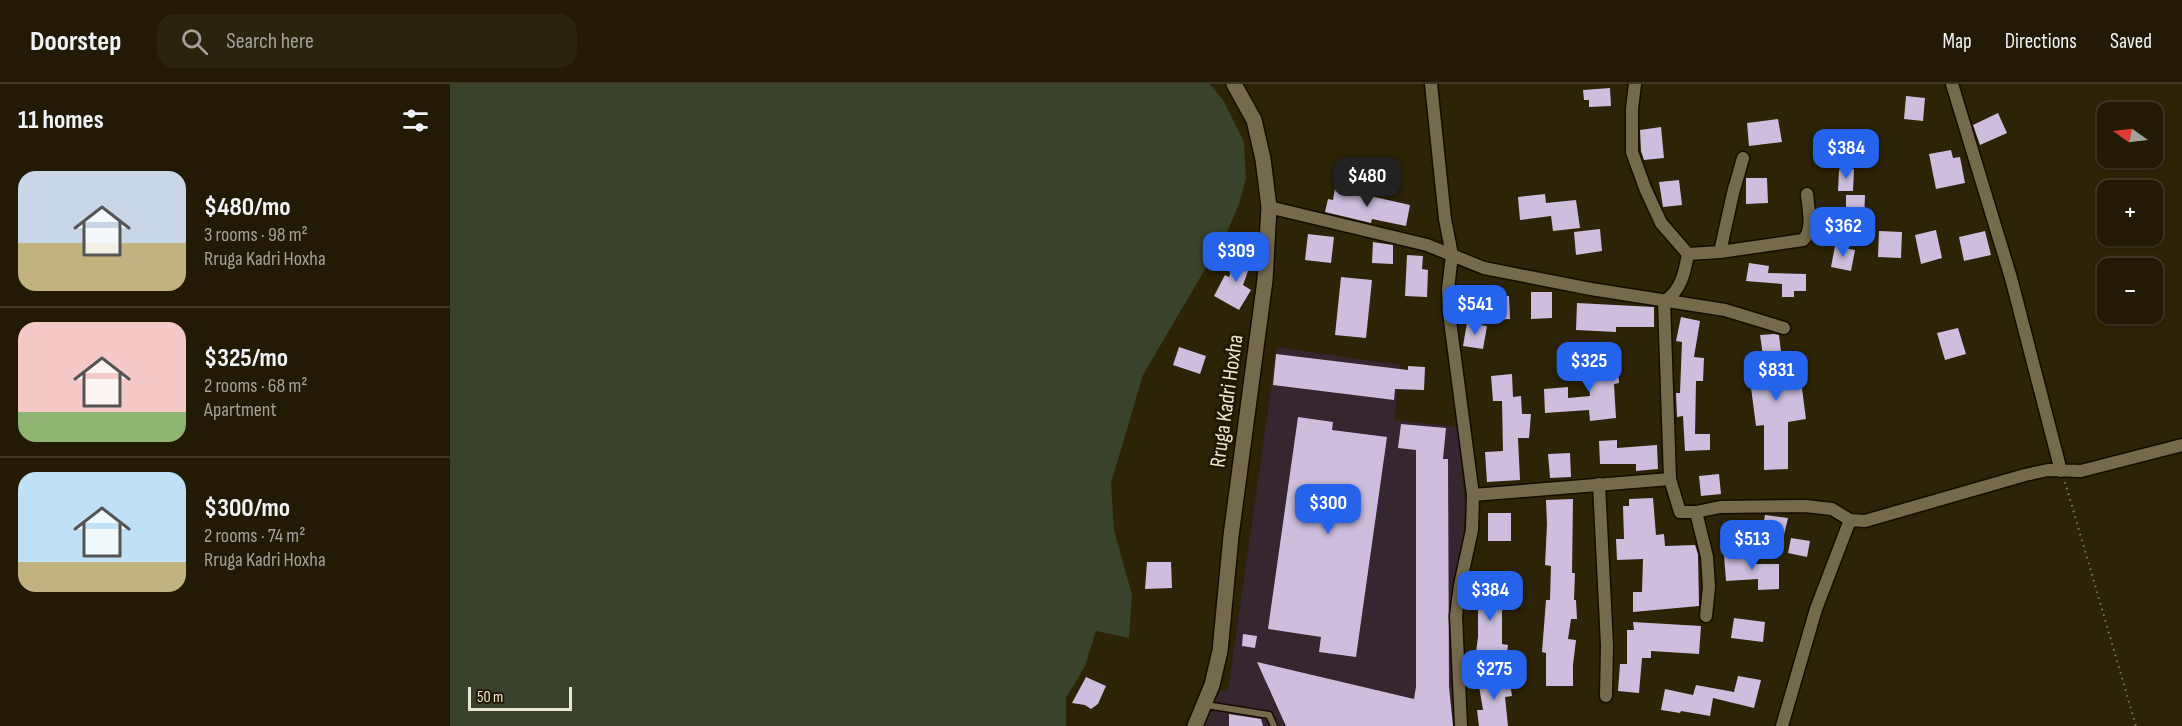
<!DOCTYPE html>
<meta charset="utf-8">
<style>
:root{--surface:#221a04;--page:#2a230e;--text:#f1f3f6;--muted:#a2a19a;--line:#3f3826;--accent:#2563eb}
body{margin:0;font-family:"Sofia Sans Condensed",sans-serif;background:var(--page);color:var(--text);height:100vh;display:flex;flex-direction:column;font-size:22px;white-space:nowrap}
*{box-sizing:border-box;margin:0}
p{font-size:20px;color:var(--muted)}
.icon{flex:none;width:33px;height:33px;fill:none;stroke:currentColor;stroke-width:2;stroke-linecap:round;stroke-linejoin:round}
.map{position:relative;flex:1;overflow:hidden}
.details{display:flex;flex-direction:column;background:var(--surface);width:450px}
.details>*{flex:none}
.needle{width:39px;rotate:284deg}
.fabs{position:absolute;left:1647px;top:18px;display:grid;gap:12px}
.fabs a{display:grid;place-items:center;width:66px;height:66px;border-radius:12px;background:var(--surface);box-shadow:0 2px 4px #0004,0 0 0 2px var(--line);font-size:30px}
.scale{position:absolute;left:18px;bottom:15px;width:104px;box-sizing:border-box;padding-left:6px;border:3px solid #ece6d5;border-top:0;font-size:16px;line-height:21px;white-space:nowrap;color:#ece6d5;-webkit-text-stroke:4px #231900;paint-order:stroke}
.price{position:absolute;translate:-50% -51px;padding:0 14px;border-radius:12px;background:var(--accent);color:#fff;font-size:20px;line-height:39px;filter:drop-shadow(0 2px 3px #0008)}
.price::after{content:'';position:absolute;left:50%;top:36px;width:18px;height:14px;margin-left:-9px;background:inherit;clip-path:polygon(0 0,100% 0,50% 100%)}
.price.selected{background:#222;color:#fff}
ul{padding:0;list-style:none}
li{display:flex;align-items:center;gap:18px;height:150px;padding:0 18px}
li+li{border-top:2px solid var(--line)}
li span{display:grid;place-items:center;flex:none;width:168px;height:120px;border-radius:18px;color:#555}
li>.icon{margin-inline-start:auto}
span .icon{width:72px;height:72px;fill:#fffc;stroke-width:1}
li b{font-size:26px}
h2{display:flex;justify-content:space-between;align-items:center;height:72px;padding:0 18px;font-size:26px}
header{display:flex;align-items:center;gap:36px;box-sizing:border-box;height:84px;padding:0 30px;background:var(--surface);border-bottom:2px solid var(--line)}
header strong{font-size:28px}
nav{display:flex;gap:33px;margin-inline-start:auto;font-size:21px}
.search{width:420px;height:54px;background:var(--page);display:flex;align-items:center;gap:15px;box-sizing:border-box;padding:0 21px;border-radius:18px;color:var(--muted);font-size:22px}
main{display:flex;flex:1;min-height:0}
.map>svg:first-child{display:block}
.commercial{fill:#36262f}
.green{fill:#39422c}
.building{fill:#ccbedc}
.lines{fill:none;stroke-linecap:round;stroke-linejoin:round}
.service-casing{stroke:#150c00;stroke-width:9}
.minor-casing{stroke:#150c00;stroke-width:15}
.secondary-casing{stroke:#150c00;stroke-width:18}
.path{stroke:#827a62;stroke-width:2;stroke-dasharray:1.5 4.5;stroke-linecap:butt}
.service{stroke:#766a4d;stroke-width:6}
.minor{stroke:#766a4d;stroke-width:12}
.secondary{stroke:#766a4d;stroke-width:15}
.labels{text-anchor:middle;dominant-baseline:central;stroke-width:6;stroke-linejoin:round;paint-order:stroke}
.street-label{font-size:22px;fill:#ece6d5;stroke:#231900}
</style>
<header>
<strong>Doorstep</strong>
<div class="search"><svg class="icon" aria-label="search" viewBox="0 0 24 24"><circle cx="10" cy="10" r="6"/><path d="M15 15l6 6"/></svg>Search here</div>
<nav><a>Map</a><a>Directions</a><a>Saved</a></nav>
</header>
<main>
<section class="details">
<h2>11 homes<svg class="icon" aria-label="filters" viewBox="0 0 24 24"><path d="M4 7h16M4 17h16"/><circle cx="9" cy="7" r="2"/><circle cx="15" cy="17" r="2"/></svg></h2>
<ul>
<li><span style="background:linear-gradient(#c9d6e8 60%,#c2b280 0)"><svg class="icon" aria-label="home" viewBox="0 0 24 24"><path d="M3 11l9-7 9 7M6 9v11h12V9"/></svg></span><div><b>$480/mo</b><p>3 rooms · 98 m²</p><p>Rruga Kadri Hoxha</p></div></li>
<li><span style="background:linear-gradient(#f6c9c9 75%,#8fb573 0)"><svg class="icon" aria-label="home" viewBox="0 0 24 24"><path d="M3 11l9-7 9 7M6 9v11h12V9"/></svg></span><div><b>$325/mo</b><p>2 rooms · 68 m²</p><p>Apartment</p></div></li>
<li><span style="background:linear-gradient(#bfe0f5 75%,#c2b280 0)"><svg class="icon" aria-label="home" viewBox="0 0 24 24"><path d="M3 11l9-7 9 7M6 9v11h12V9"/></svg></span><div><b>$300/mo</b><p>2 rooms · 74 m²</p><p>Rruga Kadri Hoxha</p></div></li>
</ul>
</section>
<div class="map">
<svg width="1732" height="642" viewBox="0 0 1732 642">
<rect width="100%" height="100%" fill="#2d2306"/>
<!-- commercial -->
<path class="commercial" d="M827,263L951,281L944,336L1008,343L1015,422L1013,460L1003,503L1004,603L1011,642H751L771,606L778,607Z"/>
<!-- green -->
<path class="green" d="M0,0H760L773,16L794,58L796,95L789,120L777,148L693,291L661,399L664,446L682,511L679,554L646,547L635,582L616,614V642H0Z"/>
<!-- building -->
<path class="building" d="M1160,4L1161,22L1139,23V16H1134L1133,6Z
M1456,12L1475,14L1473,37L1454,35Z
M1548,29L1557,49L1530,61L1523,41Z
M1328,35L1332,58L1299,62L1297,39Z
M1211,43L1214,74L1194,76L1191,67L1190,46Z
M1395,51H1416V73H1395Z
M1501,66L1503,74L1510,73L1515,99L1486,105L1479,70Z
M1404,85L1403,107H1388L1389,86Z
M1296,94H1317L1318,119L1296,120Z
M1229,96L1232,121L1213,123L1209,98Z
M885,104L960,121L956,142L922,135L921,139L875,128L878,115L883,116Z
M1095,110L1096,119L1126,116L1130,144L1103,147L1101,132L1070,136L1068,113Z
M1396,111H1415L1414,137L1396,136Z
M1150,145L1152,167L1126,171L1124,148Z
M1486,146L1492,174L1471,180L1465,151Z
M1429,147L1452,148L1451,174L1428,173Z
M1535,147L1541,171L1514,177L1509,153Z
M858,150L884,153L881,179L855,176Z
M923,158L943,161V180L922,179Z
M1385,162L1405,166L1401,187L1381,183Z
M788,168L803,173L793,201L801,206L789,226L764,212L775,191L779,193Z
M957,171L973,172L972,185L978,186L977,213L955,212Z
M1299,179L1319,182L1318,189L1356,190V207H1344V213H1332V200L1296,197Z
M891,193L922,196L916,254L885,251Z
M1081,208H1102V234L1081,235Z
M1059,212L1060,235L1039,236L1037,213Z
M1127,219L1204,223V243H1166V248L1126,246Z
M1231,233L1250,237L1244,273L1254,274L1253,297H1246L1245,350H1260V366L1235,367L1233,332L1227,333L1226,309H1230L1232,258L1226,257Z
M1017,239L1037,242L1033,265L1013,262Z
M1508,244L1516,270L1495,276L1487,249Z
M1324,250L1329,251L1333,285L1349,282L1356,335L1338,338V385L1314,386V341L1306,342L1299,288L1315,286L1310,251Z
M729,263L756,272L750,290L723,281Z
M826,270L958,286V282L975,283L974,306L945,305L944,316L823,301Z
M1167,275L1169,299L1164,300L1166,334L1140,337L1139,326L1095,329L1094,305L1118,303V314L1140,312L1137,278Z
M1062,290L1063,313L1071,312L1072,330H1081L1079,354H1068L1070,396L1037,398L1035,368L1053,367L1052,317H1043L1041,292Z
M848,333L883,338L882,346L937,353L906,573L869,568L871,553L818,545Z
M951,340L996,344L993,375H998L999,603L1003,642H836L807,578L964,615L966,603V366L948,364Z
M1167,356V364L1207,361L1208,385L1186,387V380H1150L1149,357Z
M1120,369L1121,393L1100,394L1098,370Z
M1269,390L1271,410L1251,412L1249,392Z
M1203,414L1206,451L1214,450L1215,462L1245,461L1248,470L1249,522L1183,528V508H1192L1193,475L1167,476L1166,455H1174L1173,422H1179V415Z
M1123,415L1122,489H1125L1124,516H1126L1127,535H1121L1118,555L1126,556L1123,581V602H1096V569L1092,568L1096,516H1100L1101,482L1095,481L1097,440L1096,416Z
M1038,429H1061V457H1038Z
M1315,431L1338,434L1334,451L1312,447Z
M1341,454L1360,457L1357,473L1338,469Z
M1301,468L1302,480H1329V505L1308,506V495L1276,497L1274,471Z
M697,478H721L722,504L695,505Z
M1026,495L1056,502L1052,519V560L1058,561L1055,581L1025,576L1028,553V517L1021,516Z
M1284,534L1315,538L1313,558L1281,554Z
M1183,538L1251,542L1249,570L1201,567V574H1192L1189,609L1168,607L1170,580H1177V546H1184Z
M793,550L807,552L805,564L792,562Z
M1059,591L1062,612L1055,613L1058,642H1029L1027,626H1033L1028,596Z
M1288,592L1311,596L1304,624L1263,614L1260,632L1231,627L1230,629L1211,626L1215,605L1243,611L1246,601L1284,608Z
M636,593L656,602L648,620L641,625L635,621L622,619Z
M779,630L811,635L813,642H779Z"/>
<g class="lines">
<!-- service casing -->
<g class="service-casing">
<path id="service" d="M756,621L819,631L824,642"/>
</g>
<!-- minor casing -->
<g class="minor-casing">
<path id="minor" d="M981,0L995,135L1002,171L998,205L999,229L1023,411L1022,446L1010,501L1006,532L1011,642
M1185,0L1182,25V68L1195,104L1211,139L1238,170L1270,168L1353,156C1364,146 1358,124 1357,110
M1502,0L1561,194L1611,387
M819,123L977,161L1034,184L1141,205L1275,226L1334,244
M1270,168L1283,109L1293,74
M1238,170C1235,187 1231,208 1214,217L1220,395L1230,428H1246L1270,423L1355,422L1382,425L1400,436
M1149,400L1157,561L1156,612
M1023,411L1220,395
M1246,428L1257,473L1259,503L1256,532
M1332,642L1366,525L1400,436L1415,437L1575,391L1598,386L1631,387L1732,361"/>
</g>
<!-- secondary casing -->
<g class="secondary-casing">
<path id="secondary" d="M745,642L762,601L770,567L781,452L815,196L819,123L813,75L804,36L784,0"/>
</g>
<!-- path -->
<path class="path" d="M1615,398L1686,642"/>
<!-- service -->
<use href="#service" class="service"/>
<!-- minor -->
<use href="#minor" class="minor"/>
<!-- secondary -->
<use href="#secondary" class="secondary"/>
</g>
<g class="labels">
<!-- street labels -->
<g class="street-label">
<text transform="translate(777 317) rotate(-82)">Rruga Kadri Hoxha</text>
</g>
</g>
</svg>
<div class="fabs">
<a><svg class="needle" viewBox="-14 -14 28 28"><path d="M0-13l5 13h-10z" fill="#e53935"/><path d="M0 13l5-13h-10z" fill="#a2a19a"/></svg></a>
<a>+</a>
<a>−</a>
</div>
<div class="scale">50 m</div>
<b class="price" style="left:1396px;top:96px">$384</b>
<b class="price selected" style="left:917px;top:124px">$480</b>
<b class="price" style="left:1393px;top:174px">$362</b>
<b class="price" style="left:786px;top:199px">$309</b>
<b class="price" style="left:1025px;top:252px">$541</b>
<b class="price" style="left:1139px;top:309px">$325</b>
<b class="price" style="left:1326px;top:318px">$831</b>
<b class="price" style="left:878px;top:451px">$300</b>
<b class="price" style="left:1302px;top:487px">$513</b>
<b class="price" style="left:1040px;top:538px">$384</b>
<b class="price" style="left:1044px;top:617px">$275</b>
</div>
</main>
